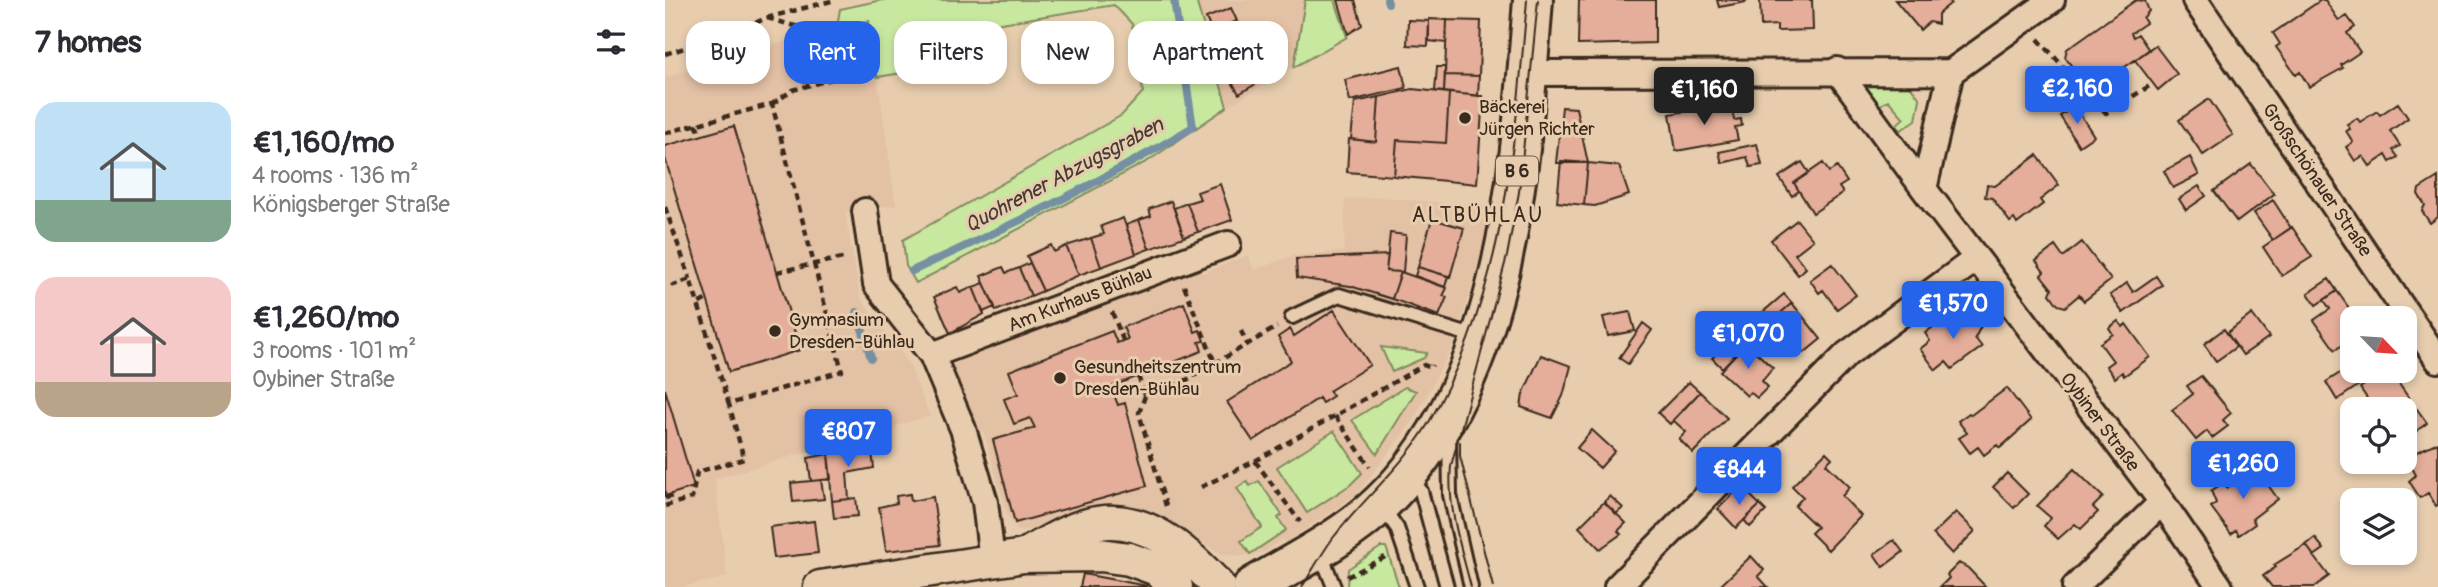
<!DOCTYPE html>
<meta charset="utf-8">
<style>
:root{--surface:#fff;--page:#f7f7f7;--text:#2b2b33;--muted:#7c7c81;--accent:#2563eb}
body{margin:0;font-family:Pangolin,sans-serif;background:var(--page);color:var(--text);height:100vh;display:flex;flex-direction:column;font-size:26px;white-space:nowrap}
*{box-sizing:border-box;margin:0}
p{font-size:23px;color:var(--muted)}
.icon{flex:none;width:38px;height:38px;fill:none;stroke:currentColor;stroke-width:2;stroke-linecap:round;stroke-linejoin:round}
.map{position:relative;flex:1;overflow:hidden}
.side{display:flex;flex-direction:column;background:var(--surface);width:665px}
.side>*{flex:none}
.hud{position:absolute;left:21px;top:21px;width:665px;height:63px;display:flex;gap:14px}
.needle{width:46px;rotate:115deg}
.tools{position:absolute;left:1675px;top:306px;display:grid;gap:14px}
.tools a{display:grid;place-items:center;width:77px;height:77px;border-radius:14px;background:var(--surface);box-shadow:0 4px 10px #0003;font-size:35px}
.price{position:absolute;translate:-50% -60px;padding:0 16px;border-radius:7px;background:var(--accent);color:#fff;font-size:23px;line-height:46px;filter:drop-shadow(0 2px 4px #0008)}
.price::after{content:'';position:absolute;left:50%;top:42px;width:21px;height:16px;margin-left:-10px;background:inherit;clip-path:polygon(0 0,100% 0,50% 100%)}
.price.active{background:#222;color:#fff}
ul{padding:0;list-style:none}
li{display:flex;align-items:center;gap:21px;height:175px;padding:0 35px}
li span{display:grid;place-items:center;flex:none;width:196px;height:140px;border-radius:21px;color:#555}
li>.icon{margin-inline-start:auto}
span .icon{width:84px;height:84px;fill:#fffc;stroke-width:1}
li b{font-size:30px}
h2{display:flex;justify-content:space-between;align-items:center;height:84px;padding:0 35px;font-size:30px}
.pill{padding:0 24px;border-radius:21px;background:var(--surface);box-shadow:0 4px 10px #0003;font-size:24px;line-height:63px}
.pill.active{background:var(--accent);color:#fff}
main{display:flex;flex:1;min-height:0}
.map>svg:first-child{display:block}
.built{fill:#e3c1a5}
.green{fill:#c8e8a0;stroke:#82895f;stroke-width:2}
.lines{fill:none;stroke-linecap:round;stroke-linejoin:round}
.stream{stroke:#768fa3;stroke-width:8}
.building{fill:#e4ae9a;stroke:#3b2a1e;stroke-width:2}
.service-casing{stroke:#3b2a1e;stroke-width:18}
.minor-casing{stroke:#3b2a1e;stroke-width:30}
.tertiary-casing{stroke:#3b2a1e;stroke-width:37}
.primary-casing{stroke:#3b2a1e;stroke-width:44}
.path{stroke:#3b2a1e;stroke-width:4.5;stroke-dasharray:7 5;stroke-linecap:butt}
.service{stroke:#e7cdae;stroke-width:12}
.minor{stroke:#e7cdae;stroke-width:24}
.tertiary{stroke:#e7cdae;stroke-width:32}
.primary{stroke:#e7cdae;stroke-width:38}
.tram{stroke:#3b2a1e;stroke-width:2}
.poi-dot{fill:#3b2a1e;stroke:#e7cdae;stroke-width:2.5}
.labels{text-anchor:middle;dominant-baseline:central;stroke-width:6;stroke-linejoin:round;paint-order:stroke}
.shield{fill:#e7cdae;stroke:#6f5b49;stroke-width:2}
.shield-label{font-size:18px;font-weight:bold;fill:#3b2a1e}
.poi-label{font-size:19px;fill:#3b2a1e;stroke:#e7cdae;text-anchor:start}
.street-label{font-size:19px;fill:#3b2a1e;stroke:#e7cdae}
.water-label{font-size:21px;font-style:italic;fill:#453b34;stroke:#e7cdae}
.neighbourhood-label{font-size:21px;letter-spacing:2px;fill:#3b2a1e;stroke:#e7cdae}
</style>
<main>
<section class="side">
<h2>7 homes<svg class="icon" aria-label="filters" viewBox="0 0 24 24"><path d="M4 7h16M4 17h16"/><circle cx="9" cy="7" r="2"/><circle cx="15" cy="17" r="2"/></svg></h2>
<ul>
<li><span style="background:linear-gradient(#bfe0f5 70%,#7fa58c 0)"><svg class="icon" aria-label="home" viewBox="0 0 24 24"><path d="M3 11l9-7 9 7M6 9v11h12V9"/></svg></span><div><b>€1,160/mo</b><p>4 rooms · 136 m²</p><p>Königsberger Straße</p></div></li>
<li><span style="background:linear-gradient(#f6c9c9 75%,#b9a48a 0)"><svg class="icon" aria-label="home" viewBox="0 0 24 24"><path d="M3 11l9-7 9 7M6 9v11h12V9"/></svg></span><div><b>€1,260/mo</b><p>3 rooms · 101 m²</p><p>Oybiner Straße</p></div></li>
</ul>
</section>
<div class="map">
<svg width="1773" height="587" viewBox="0 0 1773 587">
<rect width="100%" height="100%" fill="#e7cdae"/>
<filter id="ink" filterUnits="userSpaceOnUse"><feTurbulence type="fractalNoise" baseFrequency=".0143" numOctaves="2"/><feDisplacementMap in="SourceGraphic" scale="14" xChannelSelector="R" yChannelSelector="G"/><feConvolveMatrix kernelMatrix="1 2 1 2 8 2 1 2 1" color-interpolation-filters="sRGB"/></filter>
<g filter="url(#ink)">
<!-- built -->
<path class="built" d="M531,0H640L629,67L562,107Z
M204,20L231,205L180,212L195,297L244,364L265,416L50,479L62,577L18,587H0V77L141,35L148,30Z
M714,197L825,207L818,248L790,341L749,420L691,495L619,543L617,540L600,552L574,556L557,554L505,524L479,514L400,518L371,529L352,531L342,514L318,430L308,431L286,365L535,267L538,273L583,255L589,270L627,256L679,251L680,199Z"/>
<!-- green -->
<path class="green" d="M217,0H531L562,107L483,161L251,283L241,266L238,240L457,115L478,92L467,24L449,5L305,28L250,71L212,77L204,21L172,26L175,9Z
M640,0H670L682,37L629,67Z
M1202,83H1243L1255,99L1251,120L1236,130L1231,125L1239,118L1223,100L1214,106L1200,86Z
M716,347L762,353L759,358L727,372Z
M740,387L751,391L712,454L687,420Z
M669,431L697,473L685,485L642,513L612,467Z
M582,481L585,486L594,481L617,515L613,518L621,530L585,554L576,541L597,527L572,488Z
M716,547H721L734,587H682L683,569Z"/>
<g class="lines">
<!-- stream -->
<path class="stream" d="M722,0L723,3
M247,271C343,227 437,182 528,127L509,0
M192,312L206,358"/>
</g>
<!-- building -->
<path class="building" d="M673,0H690L697,25L683,34Z
M914,0H990V43L913,45Z
M1052,0H1080L1081,2L1054,7Z
M1095,0H1147L1148,30L1112,31V25L1096,26Z
M1230,0H1283L1286,3L1273,14V24L1264,22L1255,30Z
M1471,0L1480,1L1484,11L1478,18L1481,23L1466,33L1468,37L1473,34L1484,50L1434,85L1430,79L1421,86L1400,57L1402,49Z
M1656,0H1660L1674,21L1682,16L1690,27L1682,33L1695,52L1676,65L1678,68L1644,87L1635,72L1631,75L1611,47L1615,44L1608,33Z
M566,8L572,21L564,24L570,39L553,46L541,18Z
M764,19L782,20L781,43L764,41Z
M743,20L764,21L763,46L742,45Z
M782,20L816,21L814,76L780,75Z
M607,44L621,66L574,94L561,72Z
M1490,45L1512,74L1493,90L1470,60Z
M736,66L741,88L685,101L680,80Z
M772,67H780L779,92L770,91Z
M780,75L814,76L813,96L779,92Z
M747,89L784,93L781,143L732,140L729,176L682,172L684,139L711,142L714,97Z
M784,93L818,96L812,184L729,176L732,140L781,143Z
M714,97L711,142L686,139L690,102Z
M1544,99L1568,135L1538,155L1514,120Z
M1066,103L1069,120L1076,119L1077,126L1070,127L1073,140L1011,151L1005,114Z
M1733,103L1743,118L1725,131L1735,146L1728,150L1733,157L1725,162L1721,155L1705,166L1698,156L1690,161L1681,147L1688,142L1681,131L1685,129L1682,124L1692,118L1695,122L1712,111L1715,115Z
M1410,106L1429,136L1414,146L1395,116Z
M897,107L911,108L923,163H891Z
M69,126L135,350L64,372L0,158V146Z
M1092,144L1097,165L1085,167L1082,157L1057,163L1054,152Z
M1372,155L1394,185L1375,200L1378,204L1352,224L1349,219L1345,222L1327,198L1320,197L1322,185L1330,186Z
M1525,157L1534,175L1508,188L1499,171Z
M896,161L923,163L919,205L892,202Z
M1137,162L1144,173L1129,183L1134,191L1127,196L1114,177Z
M923,163L954,166L964,195L930,206L919,205Z
M1158,163L1164,172L1172,167L1182,182L1174,187L1178,193L1148,213L1129,183Z
M1586,164L1609,194L1572,222L1549,191Z
M1773,177V217L1765,223L1757,211L1760,205L1753,194L1754,189Z
M555,184L567,220L533,232L522,203L535,199L532,192Z
M1534,186L1541,196L1521,210L1514,199Z
M1608,200L1626,228L1608,240L1589,213Z
M506,201L519,237L484,249L474,220L486,216L484,209Z
M522,203L533,232L519,237L509,208Z
M458,218L471,254L436,267L426,238L439,234L436,226Z
M767,219L799,228L785,277L753,267Z
M474,220L484,249L471,254L461,225Z
M1132,220L1148,240L1130,254L1141,268L1133,275L1106,240Z
M1627,227L1647,257L1617,276L1598,247Z
M725,233L741,235L738,272L721,271Z
M426,238L436,267L414,275L401,246Z
M1417,242L1446,280L1419,301L1414,295L1400,307L1393,305L1385,294L1387,289L1376,275L1379,272L1371,261L1390,246L1398,257Z
M386,245L389,252L401,246L414,275L378,291L362,256Z
M723,255L721,271L736,272L727,299L685,286L632,278L631,259Z
M365,263L378,291L366,296L354,268Z
M1167,264L1191,295L1172,309L1158,290L1154,293L1145,280Z
M338,267L341,273L354,268L366,296L331,311L316,276Z
M753,267L783,276L780,287L750,276Z
M736,272L782,288L778,296L782,297L774,316L727,299Z
M1491,276L1497,285L1458,313L1445,295L1462,283L1468,292Z
M1664,279L1672,291L1651,305L1643,293Z
M319,283L330,307L318,312L308,287Z
M292,287L295,293L308,287L319,314L285,333L269,297Z
M1672,291L1691,318H1687V339L1670,350L1649,320L1665,309L1659,300Z
M1119,294L1127,303L1099,328L1091,318Z
M519,303L530,332L535,330L539,341L534,342L537,351L446,387L453,405L460,403L482,486L350,523L328,440L370,428L365,418L349,424L339,399L353,394L344,371L447,331L452,343L463,339L458,327Z
M1127,303L1156,339L1139,353L1134,347L1124,356L1099,328Z
M669,310L705,365L664,391L668,396L657,403L654,398L588,441L562,402L626,361L613,337L625,329L629,336Z
M1290,311L1297,321L1312,314L1319,320L1310,338L1317,347L1287,369L1281,362L1271,370L1255,349L1265,341L1260,333Z
M965,312L970,331L943,336L938,317Z
M1587,314L1604,337L1578,355L1562,333Z
M1453,321L1458,327L1461,324L1485,357L1459,376L1457,372L1450,378L1441,366L1448,361L1435,343L1448,334L1444,328Z
M978,323L987,330L963,364L954,358Z
M1559,329L1571,347L1551,361L1539,344Z
M1071,333L1081,343L1057,368L1047,358Z
M1081,343L1108,368L1097,381L1103,387L1092,398L1085,392L1082,396L1055,371Z
M876,355L906,366L898,396L887,418L856,407L858,394Z
M1683,368L1694,385L1672,400L1661,382Z
M1719,371H1725L1750,407L1740,414V410H1710L1695,388Z
M1536,376L1566,413L1558,420L1563,426L1547,438L1542,431L1531,440L1507,410L1528,394L1522,386Z
M1024,382L1035,392L1005,424L993,413Z
M1342,388L1366,420L1335,448L1332,445L1319,455L1313,447L1305,453L1294,438L1302,433L1293,421L1304,413L1306,415Z
M0,389L29,487L0,496Z
M1035,392L1062,418L1028,453L1014,439L1021,432L1008,420Z
M1752,409L1762,423L1740,440V418Z
M927,430L950,451L935,468L912,448Z
M1773,442V505L1771,506L1763,493L1755,498L1744,481L1751,475L1741,457Z
M206,444L209,468L182,473L184,499L167,501L163,454Z
M1161,452L1167,458L1161,464L1185,487L1177,496L1196,516L1163,550L1146,533L1152,527L1130,506L1138,497L1127,486Z
M163,454L166,479L146,481L143,458Z
M1590,467L1613,499L1587,519L1590,524L1574,535L1571,530L1566,534L1546,507L1551,503L1546,491L1558,483L1562,488Z
M1409,469L1438,497L1428,507L1433,512L1416,529L1410,524L1393,539L1379,526L1386,518L1372,506Z
M1342,473L1363,494L1349,508L1328,487Z
M156,480L159,499L128,502L126,483Z
M1076,486L1095,505L1071,528L1053,509Z
M245,494L246,501L268,497L275,545L221,551L214,507L232,503L231,496Z
M945,496L958,508L951,514L939,502Z
M191,498L193,516L169,518L167,501Z
M939,502L961,523L953,531L956,534L935,549L914,527Z
M1095,505L1101,511L1085,527L1079,520Z
M1291,512L1310,531L1287,554L1268,534Z
M149,521L153,553L109,558L105,527Z
M1650,538L1659,549L1649,556L1641,545Z
M1229,540L1238,552L1218,567L1209,554Z
M1641,545L1664,576L1649,587H1607L1598,576L1611,567L1609,565Z
M1086,556L1099,570L1093,576L1103,587H1054Z
M1294,563L1303,568L1321,587H1275L1284,578L1282,575Z
M418,574L482,586L481,587H415Z"/>
<g class="lines">
<!-- service casing -->
<g class="service-casing">
<path id="service" d="M627,317L674,295L811,337
M784,432L785,495L806,587
M745,476L756,491L782,587
M718,508L732,528L752,587
M656,554L669,587"/>
</g>
<!-- minor casing -->
<g class="minor-casing">
<path id="minor" d="M1530,0L1773,360
M1172,70L1259,189L1286,72
M862,73L1286,72L1387,0
M1259,189L1497,502L1555,587
M200,211L211,284L267,355L298,429L320,502L327,560
M267,355L563,244
M952,587L1182,354L1311,259
M1410,587L1497,502"/>
</g>
<!-- tertiary casing -->
<g class="tertiary-casing">
<path id="tertiary" d="M359,556C380,544 400,531 423,525C476,510 522,551 554,587
M155,587L359,556L435,555L464,559L492,569L511,587"/>
</g>
<!-- primary casing -->
<g class="primary-casing">
<path id="primary" d="M588,587C630,562 681,537 716,503C845,379 855,167 868,0"/>
</g>
<!-- path -->
<path class="path" d="M102,18L144,30L161,79
M1373,39L1441,113L1486,85
M0,54L69,33L101,18L170,0
M107,104L128,90L174,77
M31,124L36,136
M0,133L107,104L177,371L64,404L33,304
M0,207L25,279
M112,272L182,257
M6,286L25,279L33,304L42,299
M519,286L550,363
M447,312L458,340
M576,331L583,346
M473,376L480,396
M670,416L705,467
M590,461L635,522
M536,487L590,461L759,365L766,368L767,365
M0,498L8,496
M0,506L27,498L32,472L79,459L64,404
M501,506L474,413L480,396L513,385L612,327
M682,577L724,555"/>
<!-- service -->
<use href="#service" class="service"/>
<!-- minor -->
<use href="#minor" class="minor"/>
<!-- tertiary -->
<use href="#tertiary" class="tertiary"/>
<!-- primary -->
<use href="#primary" class="primary"/>
<!-- tram -->
<path class="tram" d="M795,442V456L828,587
M637,587C647,571 657,553 668,538C699,498 737,467 763,424C839,295 850,146 862,0
M806,587C796,547 782,507 786,466L842,256L854,192L873,0"/>
</g>
</g>
<!-- markers -->
<g class="poi-dot">
<circle cx="800" cy="118" r="7"/>
<circle cx="110" cy="331" r="7"/>
<circle cx="395" cy="378" r="7"/>
</g>
<g class="labels">
<!-- shield labels -->
<rect class="shield" x="831" y="156.5" width="42" height="29" rx="5"/>
<g class="shield-label">
<text x="852" y="171">B 6</text>
</g>
<!-- poi labels -->
<g class="poi-label">
<text x="814" y="107">Bäckerei<tspan x="814" dy="22">Jürgen Richter</tspan></text>
<text x="124" y="320">Gymnasium<tspan x="124" dy="22">Dresden-Bühlau</tspan></text>
<text x="409" y="367">Gesundheitszentrum<tspan x="409" dy="22">Dresden-Bühlau</tspan></text>
</g>
<!-- street labels -->
<g class="street-label">
<text transform="translate(1652 180) rotate(56)">Großschönauer Straße</text>
<text transform="translate(415 299) rotate(-21)">Am Kurhaus Bühlau</text>
<text transform="translate(1435 422) rotate(53)">Oybiner Straße</text>
</g>
<!-- water labels -->
<g class="water-label">
<text transform="translate(399 175) rotate(-28)">Quohrener Abzugsgraben</text>
</g>
<!-- neighbourhood labels -->
<g class="neighbourhood-label">
<text x="813" y="215">ALTBÜHLAU</text>
</g>
</g>
</svg>
<div class="tools">
<a><svg class="needle" viewBox="-14 -14 28 28"><path d="M0-13l5 13h-10z" fill="#e53935"/><path d="M0 13l5-13h-10z" fill="#7c7c81"/></svg></a>
<a><svg class="icon" aria-label="locate" viewBox="0 0 24 24"><circle cx="12" cy="12" r="6"/><path d="M12 2v4M12 18v4M2 12h4M18 12h4"/></svg></a>
<a><svg class="icon" aria-label="layers" viewBox="0 0 24 24"><path d="M12 4l9 5-9 5-9-5zM3 14l9 5 9-5"/></svg></a>
</div>
<b class="price" style="left:1412px;top:126px">€2,160</b>
<b class="price active" style="left:1039px;top:127px">€1,160</b>
<b class="price" style="left:1288px;top:341px">€1,570</b>
<b class="price" style="left:1083px;top:371px">€1,070</b>
<b class="price" style="left:183px;top:469px">€807</b>
<b class="price" style="left:1578px;top:501px">€1,260</b>
<b class="price" style="left:1074px;top:507px">€844</b>
<div class="hud">
<a class="pill">Buy</a>
<a class="pill active">Rent</a>
<a class="pill">Filters</a>
<a class="pill">New</a>
<a class="pill">Apartment</a>
</div>
</div>
</main>
